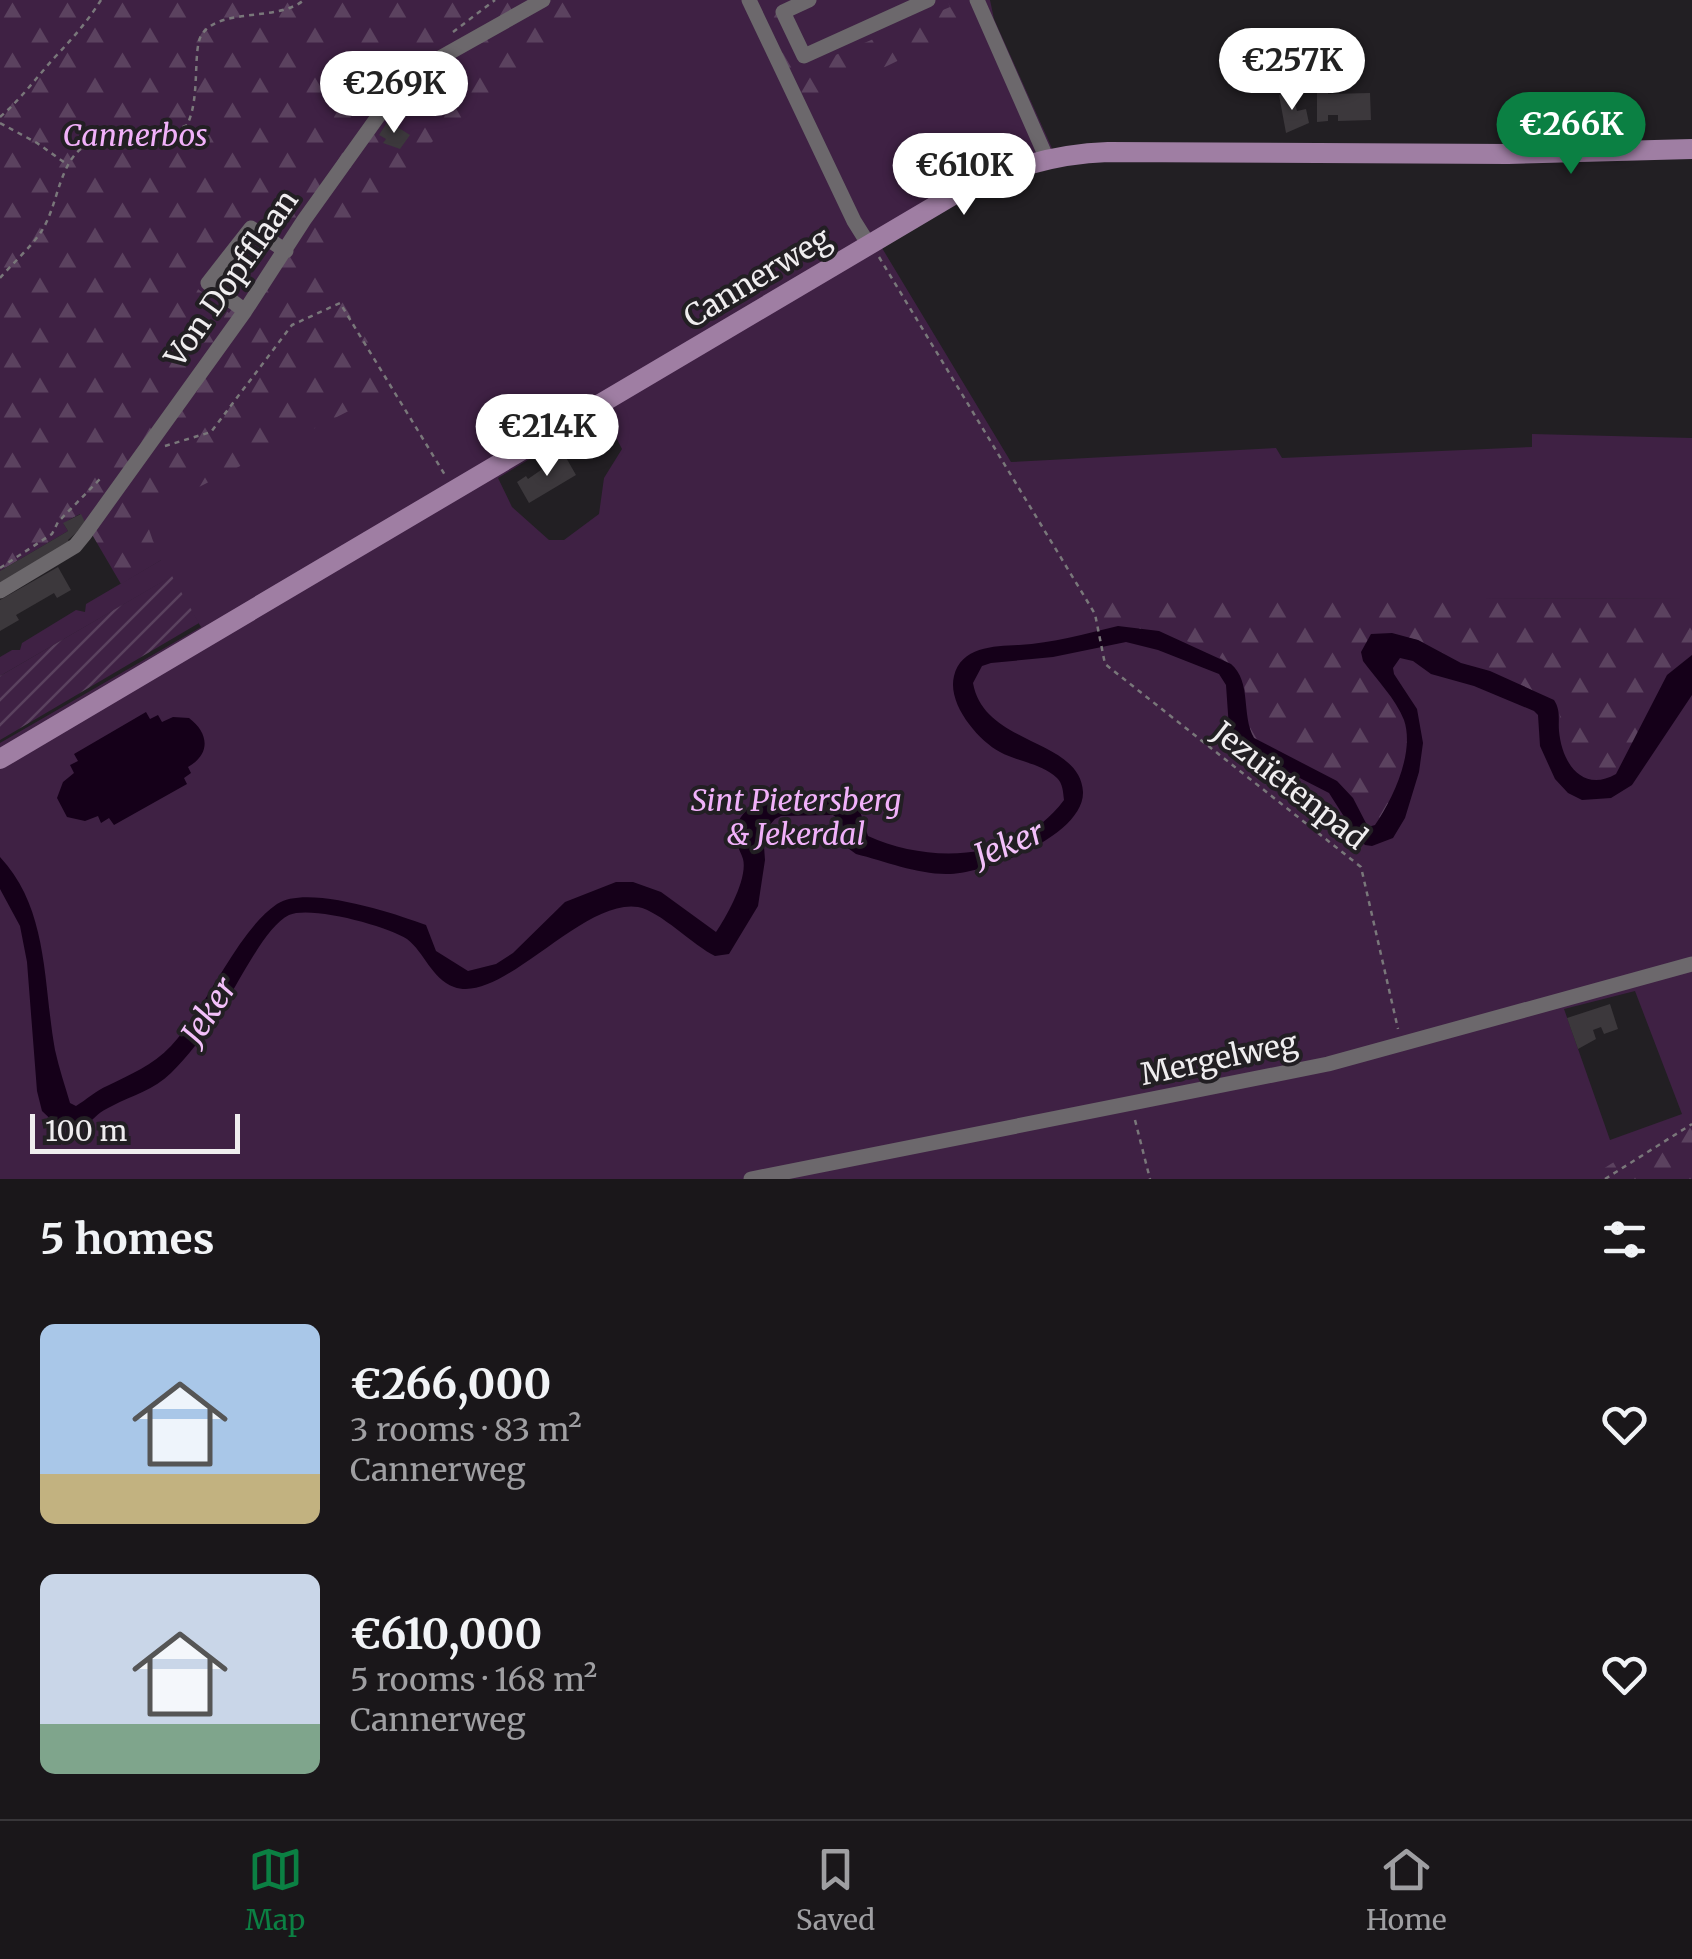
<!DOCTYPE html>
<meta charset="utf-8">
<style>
:root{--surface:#1a171a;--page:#232023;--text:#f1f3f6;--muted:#9f9fa2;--line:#383639;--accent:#0b8043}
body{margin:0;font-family:Merriweather,serif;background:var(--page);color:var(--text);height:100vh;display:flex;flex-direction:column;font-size:38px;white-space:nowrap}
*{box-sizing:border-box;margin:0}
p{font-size:32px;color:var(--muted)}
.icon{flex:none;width:55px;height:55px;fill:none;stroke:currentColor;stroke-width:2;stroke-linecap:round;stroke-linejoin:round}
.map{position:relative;height:1179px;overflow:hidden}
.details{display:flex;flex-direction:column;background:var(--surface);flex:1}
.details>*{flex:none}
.scale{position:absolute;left:30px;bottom:25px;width:210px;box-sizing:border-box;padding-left:10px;border:5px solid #efedef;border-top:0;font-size:28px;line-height:35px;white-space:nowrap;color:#efedef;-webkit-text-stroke:8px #221f23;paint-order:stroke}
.price{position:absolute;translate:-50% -85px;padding:0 22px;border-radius:35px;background:#fff;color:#222;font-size:32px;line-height:65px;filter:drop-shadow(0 2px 5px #0008)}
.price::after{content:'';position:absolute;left:50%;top:60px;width:30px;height:22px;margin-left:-15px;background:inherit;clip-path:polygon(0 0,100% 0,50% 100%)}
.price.selected{background:var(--accent);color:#fff}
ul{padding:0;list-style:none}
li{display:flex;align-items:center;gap:30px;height:250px;padding:0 40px}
li span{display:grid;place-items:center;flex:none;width:280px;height:200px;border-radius:15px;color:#555}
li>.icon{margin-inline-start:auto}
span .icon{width:120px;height:120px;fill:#fffc;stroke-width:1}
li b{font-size:42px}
h2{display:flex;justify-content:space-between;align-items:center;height:120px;padding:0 40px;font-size:42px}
.tab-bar{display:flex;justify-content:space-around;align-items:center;height:140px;border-top:2px solid var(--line);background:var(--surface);font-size:28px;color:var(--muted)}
.tab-bar a{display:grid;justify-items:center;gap:5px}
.tab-bar .selected{color:var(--accent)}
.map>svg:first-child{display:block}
.green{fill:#3f2144;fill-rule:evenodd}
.forest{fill:url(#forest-firs);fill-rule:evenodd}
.garden{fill:url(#garden-furrows)}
.water{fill:#150019}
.building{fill:#3c383c}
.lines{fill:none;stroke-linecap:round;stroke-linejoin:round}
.path{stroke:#79777a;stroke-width:2.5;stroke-dasharray:5 5;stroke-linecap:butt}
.minor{stroke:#6c686c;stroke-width:15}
.major{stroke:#9f7ea3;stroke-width:20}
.labels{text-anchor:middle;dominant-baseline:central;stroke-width:8;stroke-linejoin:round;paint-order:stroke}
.park-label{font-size:30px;font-style:italic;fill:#f1b1fa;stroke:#221f23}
.street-label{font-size:30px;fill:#efedef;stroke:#221f23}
.water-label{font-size:32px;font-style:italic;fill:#f3c0fa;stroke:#221f23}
</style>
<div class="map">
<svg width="1692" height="1179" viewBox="0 0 1692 1179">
<defs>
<pattern id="forest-firs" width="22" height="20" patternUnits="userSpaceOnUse" patternTransform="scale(2.5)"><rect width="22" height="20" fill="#3f2144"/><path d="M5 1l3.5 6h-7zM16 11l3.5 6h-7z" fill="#5b425f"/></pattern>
<pattern id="garden-furrows" width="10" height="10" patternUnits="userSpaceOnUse" patternTransform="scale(2.5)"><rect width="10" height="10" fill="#3f2144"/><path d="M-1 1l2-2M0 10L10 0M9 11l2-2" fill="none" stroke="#5b425f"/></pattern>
</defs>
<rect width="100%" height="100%" fill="#221f23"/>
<!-- green -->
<path class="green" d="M0,0H990L994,19L1059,164L982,189L882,248L1011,462L1276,448L1282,458L1532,447V434L1692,438V598L1479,599L1692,604V1179H0V743L201,627L171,577L0,676V657L12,650H20L22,643L76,610L85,612L86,604L161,560L80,507L68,521L0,564ZM604,414L622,449L604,478L599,514L564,540H549L512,507L498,478ZM1635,991L1682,1114L1610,1140L1564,1009Z"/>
<!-- forest -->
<path class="forest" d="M0,0H603L540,58L505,83L462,123L435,139L370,205L341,238L329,259L332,279L394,388L144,515L153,541L163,559L121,584L80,514L63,523L68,531L0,571ZM245,216L281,242L229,313L194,286Z
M746,0H769L802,69L950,7L947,0H981L978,22L798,109Z
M1692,598V655C1684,661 1674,667 1667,675C1649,696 1615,829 1572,767C1557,745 1566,718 1554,700L1490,671L1461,663L1418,640L1378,632L1361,657C1372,679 1391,694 1402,715C1418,747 1393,799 1375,826L1368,827L1353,798L1337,781L1254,738C1243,719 1250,696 1241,678C1224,647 1141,621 1108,629L1094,600Z
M1692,1113V1179H1587Z"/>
<!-- garden -->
<path class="garden" d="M172,576L199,623L0,740V676Z"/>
<!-- water -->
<path class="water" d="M1118,626L1159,631L1231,664C1252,682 1241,715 1254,738L1337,781L1353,798L1368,827L1375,825C1393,799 1415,752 1404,720C1396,699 1376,679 1363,661L1361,652L1371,634L1392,633L1418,640L1461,663L1490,671L1554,700C1561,711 1558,719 1559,731C1562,764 1583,793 1616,774L1667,675L1692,655V695L1632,785L1611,798L1582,800L1568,793L1555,779L1540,746L1538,715L1534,711L1474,686L1431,674L1413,661L1400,658L1393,668L1394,674L1417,709L1423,743L1419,772L1405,818L1393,838L1372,846L1365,845L1357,837L1329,793L1239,747L1229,728L1226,685L1219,674L1158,650L1126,642L1053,657L991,663L982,666L973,683C984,746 1080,738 1083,792C1084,836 983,875 946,874C917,874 884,861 856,854L845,846L842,822L833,815L781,816L775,819L763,833L765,860L758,906L729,954L715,956C694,946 660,911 638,907C582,898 502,1005 454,987C431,978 425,953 407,939C388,926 310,905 289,915C264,927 236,989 219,1013C205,1034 189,1055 171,1073C154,1090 133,1095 112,1106C84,1119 98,1129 59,1127L42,1111L37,1091L27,962L20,926L0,889V857C49,909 43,984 55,1050C59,1068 65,1086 70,1103L76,1106C86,1100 97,1090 107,1086C131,1074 152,1066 171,1046C207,1008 237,931 277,904C306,884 394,913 426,925L436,951L468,971L496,964L513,953L565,902L616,882H633L661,892L716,932C727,916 748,878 743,859C740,849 733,840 733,830C752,797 761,795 798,796C811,796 825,792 838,790L857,802L868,836C932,865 1019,861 1064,800C1063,792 1063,784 1057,778C1041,763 1018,762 1000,752C978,740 947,704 954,676C961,647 994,646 1019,645C1053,643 1085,634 1118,626Z
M146,712L150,719L158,715L162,722L173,717L189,718C209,733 211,754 188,767L191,773L184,778L187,784L114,825L109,818L101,823L98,816L85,821L67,817L57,798L63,782L74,773L70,765L78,761L74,754Z"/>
<!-- building -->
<path class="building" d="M1317,89H1328V94L1370,93L1371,120L1338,121V115H1328V121L1317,122Z
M1292,92L1297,111L1306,109L1309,123L1286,133L1279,95Z
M388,121L410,135L400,149L383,143L386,139L379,135Z
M564,454L576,475L529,503L517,482L526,476L528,479Z
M81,514L86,524L68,540L70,543L0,584V571L68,531L63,523Z
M58,567L71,590L57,598L54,593L16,615L19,620L0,631V600Z
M1610,1004L1618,1029L1604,1034L1601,1027L1593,1030L1596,1039L1578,1049L1567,1018Z"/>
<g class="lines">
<!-- path -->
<path class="path" d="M453,32L495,0
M0,117C21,99 36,78 55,57C73,38 87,22 101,0
M0,123L37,143L68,165
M879,257L1095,614L1105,664L1361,867L1398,1029
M0,278C13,263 30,248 41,232C59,205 58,160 88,144C114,130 155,141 187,125C201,98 192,48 202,34C222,7 277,22 304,0
M165,446L211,432L292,325L340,303L445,475
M0,568L52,534L58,522L100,479L102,481
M1135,1120L1150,1179
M1605,1179L1692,1124"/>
<!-- minor -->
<path class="minor" d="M749,0L854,221L869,245
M809,0L783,12L804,56L928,0
M977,0L1047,159
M245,311L208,283L251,228L286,251
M0,591L75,546L84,535L245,311L304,220L397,90L422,68L543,0
M751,1179L1328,1064L1692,964"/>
<!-- major -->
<path class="major" d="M0,759L955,194C1005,169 1052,154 1108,152L1508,154L1692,149"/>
</g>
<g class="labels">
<!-- park labels -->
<g class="park-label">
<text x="135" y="135">Cannerbos</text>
<text x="796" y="800">Sint Pietersberg<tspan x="796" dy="34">&amp; Jekerdal</tspan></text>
</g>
<!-- street labels -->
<g class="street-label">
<text transform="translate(757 277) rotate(-31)">Cannerweg</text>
<text transform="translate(231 278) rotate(-55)">Von Dopfflaan</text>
<text transform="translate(1290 785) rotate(38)">Jezuïetenpad</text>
<text transform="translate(1219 1058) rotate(-12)">Mergelweg</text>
</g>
<!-- water labels -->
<g class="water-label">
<text transform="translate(1009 844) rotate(-22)">Jeker</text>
<text transform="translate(209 1011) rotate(-57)">Jeker</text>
</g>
</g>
</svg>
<div class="scale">100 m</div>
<b class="price" style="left:1292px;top:113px">€257K</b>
<b class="price" style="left:394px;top:136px">€269K</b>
<b class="price selected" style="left:1571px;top:177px">€266K</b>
<b class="price" style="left:964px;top:218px">€610K</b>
<b class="price" style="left:547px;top:479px">€214K</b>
</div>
<section class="details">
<h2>5 homes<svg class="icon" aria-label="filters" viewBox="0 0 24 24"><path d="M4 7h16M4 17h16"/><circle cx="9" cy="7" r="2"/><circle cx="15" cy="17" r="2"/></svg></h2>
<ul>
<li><span style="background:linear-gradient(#a9c7e8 75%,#c2b280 0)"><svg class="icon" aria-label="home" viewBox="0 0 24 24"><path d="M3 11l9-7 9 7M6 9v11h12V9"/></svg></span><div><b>€266,000</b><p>3 rooms · 83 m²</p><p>Cannerweg</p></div><svg class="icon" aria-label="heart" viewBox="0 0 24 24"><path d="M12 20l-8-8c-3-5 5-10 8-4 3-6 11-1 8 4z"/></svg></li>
<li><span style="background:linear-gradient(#c9d6e8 75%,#7fa58c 0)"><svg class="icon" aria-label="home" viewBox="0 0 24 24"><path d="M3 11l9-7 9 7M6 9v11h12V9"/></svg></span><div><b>€610,000</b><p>5 rooms · 168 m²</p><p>Cannerweg</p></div><svg class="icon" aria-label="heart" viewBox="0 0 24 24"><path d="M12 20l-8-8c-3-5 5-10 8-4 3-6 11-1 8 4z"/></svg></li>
</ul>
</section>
<nav class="tab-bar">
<a class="selected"><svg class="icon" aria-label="map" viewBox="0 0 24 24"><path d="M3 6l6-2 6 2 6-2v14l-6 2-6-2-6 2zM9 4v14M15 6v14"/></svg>Map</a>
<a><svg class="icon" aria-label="saved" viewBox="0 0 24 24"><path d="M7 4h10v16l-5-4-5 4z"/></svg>Saved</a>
<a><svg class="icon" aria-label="home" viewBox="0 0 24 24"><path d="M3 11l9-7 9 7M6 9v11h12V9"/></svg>Home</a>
</nav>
